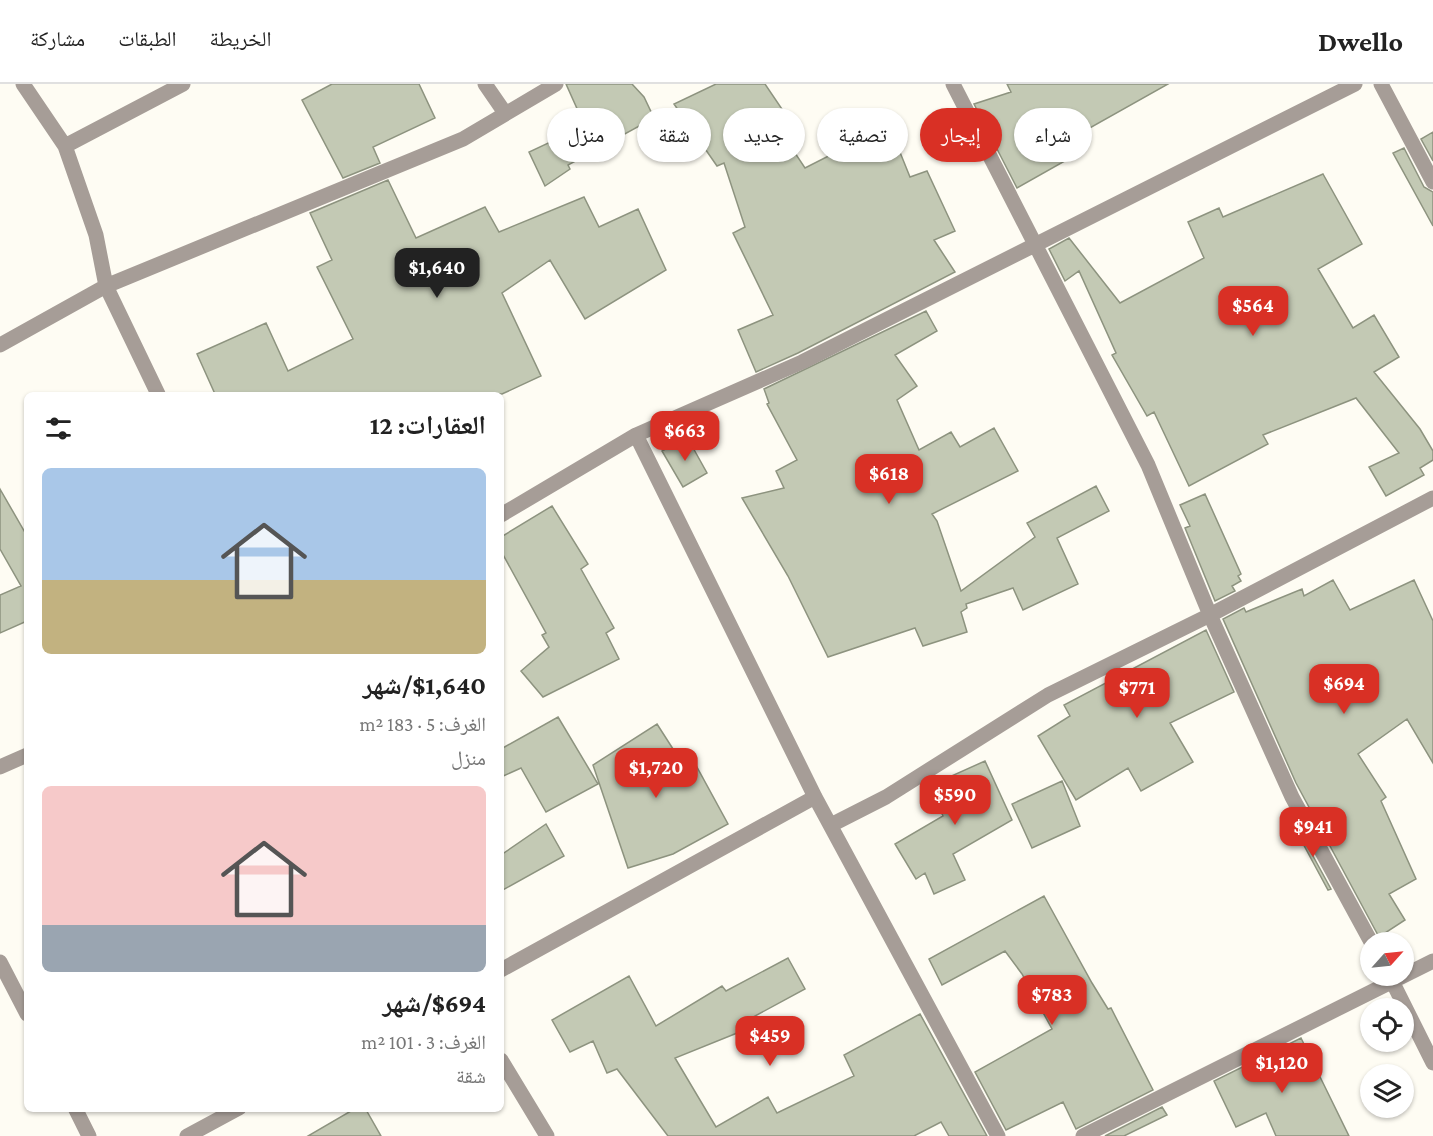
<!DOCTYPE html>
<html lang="ar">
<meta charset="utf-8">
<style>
:root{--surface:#fff;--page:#f6f6f6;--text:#222;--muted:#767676;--line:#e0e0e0;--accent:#d93025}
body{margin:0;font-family:"Crimson Pro","Noto Naskh Arabic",serif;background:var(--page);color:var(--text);direction:rtl;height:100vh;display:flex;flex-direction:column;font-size:22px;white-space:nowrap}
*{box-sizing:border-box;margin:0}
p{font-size:20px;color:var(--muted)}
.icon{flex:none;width:33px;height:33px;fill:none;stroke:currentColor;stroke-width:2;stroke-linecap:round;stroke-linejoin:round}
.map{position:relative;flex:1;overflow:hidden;direction:ltr}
.side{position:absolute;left:24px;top:308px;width:480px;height:720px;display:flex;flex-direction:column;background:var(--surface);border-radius:9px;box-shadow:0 2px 4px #0004;direction:rtl}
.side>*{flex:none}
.banner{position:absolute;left:522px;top:24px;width:570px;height:54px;direction:rtl;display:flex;gap:12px}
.needle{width:39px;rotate:63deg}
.controls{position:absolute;left:1360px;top:848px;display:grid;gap:12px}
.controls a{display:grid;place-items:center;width:54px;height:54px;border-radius:50%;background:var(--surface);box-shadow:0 2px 4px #0004;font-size:30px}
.price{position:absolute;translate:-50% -51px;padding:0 14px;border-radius:12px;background:var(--accent);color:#fff;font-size:20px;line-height:39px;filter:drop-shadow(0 2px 3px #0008)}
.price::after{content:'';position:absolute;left:50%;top:36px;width:18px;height:14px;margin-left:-9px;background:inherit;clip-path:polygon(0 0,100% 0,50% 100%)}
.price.on{background:#222;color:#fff}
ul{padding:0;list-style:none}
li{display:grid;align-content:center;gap:12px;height:318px;padding:0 18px}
li span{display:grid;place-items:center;height:186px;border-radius:9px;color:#555}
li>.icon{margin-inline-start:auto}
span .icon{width:108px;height:108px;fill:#fffc;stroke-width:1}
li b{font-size:26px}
h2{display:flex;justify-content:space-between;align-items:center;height:72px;padding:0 18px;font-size:26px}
.chip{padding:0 21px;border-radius:27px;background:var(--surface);box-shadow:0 2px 4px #0004;font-size:21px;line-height:54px}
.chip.on{background:var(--accent);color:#fff}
header{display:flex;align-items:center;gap:36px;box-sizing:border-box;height:84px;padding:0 30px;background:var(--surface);border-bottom:2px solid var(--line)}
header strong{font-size:28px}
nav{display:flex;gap:33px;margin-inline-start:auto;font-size:21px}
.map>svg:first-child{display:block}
.building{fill:#c3c9b4;stroke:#8d937f;stroke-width:1.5}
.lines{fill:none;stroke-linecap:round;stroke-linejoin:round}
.street{stroke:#a69d97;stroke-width:15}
</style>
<header>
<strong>Dwello</strong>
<nav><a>الخريطة</a><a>الطبقات</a><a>مشاركة</a></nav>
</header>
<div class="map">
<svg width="1433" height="1052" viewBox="0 0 1433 1052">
<rect width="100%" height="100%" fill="#fefcf3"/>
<!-- building -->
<path class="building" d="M332,0H419L435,34L373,63L380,79L343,94L302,16Z
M566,0H632L644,13L654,34L568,81L570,85L545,102L529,68L574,47L572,44L583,38Z
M716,0H765L786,31L775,39L805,84L854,59L855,62L891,46L910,93L927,87L955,147L934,156L955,188L798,269L756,288L738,246L773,231L733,149L745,143L724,79L717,82L674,20Z
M1007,0H1168L1070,55L1079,69L1017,104L974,20L1011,8Z
M1433,48V77L1421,55Z
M1404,64L1424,103L1433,108V142L1393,69Z
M1323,90L1362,160L1318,185L1353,244L1374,231L1399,273L1374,288L1420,345L1433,367V376L1420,384L1424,391L1386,412L1369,383L1399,369L1356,314L1263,351L1268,360L1189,402L1154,328L1147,332L1112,271L1116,269L1079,187L1065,197L1049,165L1069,154L1120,219L1204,174L1188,138L1219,124L1223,133Z
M388,96L416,154L485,123L499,148L584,113L599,143L638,125L666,186L585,235L550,176L502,209L541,292L502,310H215L197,270L266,239L288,287L353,255L317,183L332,176L310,129Z
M926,227L937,247L895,271L917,302L897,316L919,366L951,348L960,363L994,344L1018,387L932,430L937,437L961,507L1035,453L1027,439L1096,402L1109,427L1057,454L1078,500L1023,526L1013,504L966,520L967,524L961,528L967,548L923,562L915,544L828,573L788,492L742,414L784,404L776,387L797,376L767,320L769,319L764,305Z
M687,353L707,389L683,403L662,367Z
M0,405L27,452V537L0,549V511L21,502L0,465Z
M1205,410L1241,490L1238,492L1241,497L1232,502L1235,507L1215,517L1185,444L1190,442L1180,421Z
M552,422L588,480L581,485L614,544L606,549L619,575L543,613L521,587L549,563L542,551L546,549L501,467V453Z
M1333,496L1350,526L1414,496L1433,537V679L1407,635L1358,670L1386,713L1381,717L1416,795L1389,810L1405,836L1379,853L1296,699L1223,535L1244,524L1246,528L1302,505L1304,512Z
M1206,546L1234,608L1170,639L1193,678L1141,707L1128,684L1076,716L1038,652L1070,632L1064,621Z
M558,633L598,700L546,728L521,684L501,693V665Z
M657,640L682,679L692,674L728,740L673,770L628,784L593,681Z
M985,677L1012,736L953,770L965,796L934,810L925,789L916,795L895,760L943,732L929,702Z
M1062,697L1080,742L1032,764L1012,720Z
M546,740L564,772L501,807V771Z
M1296,741L1331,805L1328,806L1294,743Z
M1044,812L1092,899L1108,925L1111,924L1153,1006L1076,1045L1063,1018L1006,1046L975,988L1052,945L1022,890L1005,867L942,901L929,875Z
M788,874L805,905L744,938L747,945L675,974L716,1043L768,1013L777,1029L854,992L844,971L920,930L987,1052H949L941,1038L914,1052H668L617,985L607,989L593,957L570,968L552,936L629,892L656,942L722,902L726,907Z
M1301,954L1349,1052H1276L1266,1029L1236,1043L1214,997Z
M1162,1023L1167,1031L1124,1052H1105Z
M356,1024H365L381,1052H308Z"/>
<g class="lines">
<!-- street -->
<path class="street" d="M23,0L65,62L96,151L106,202L158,310
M485,0L505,29
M953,0L1148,381L1210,531L1292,713L1371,858
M1381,0L1433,98
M65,62L183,0
M0,261L106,202L463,55L556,0
M636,351L815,713L998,1052
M501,431L636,351L802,278L1355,0
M0,683L27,671
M831,741L886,713L1048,611L1210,531L1433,414
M0,878L27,930
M501,886L815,713
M1389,891L1433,979
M501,976L547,1052
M75,1024L89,1052
M187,1052L239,1024
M1083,1052L1433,877"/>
</g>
</svg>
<div class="controls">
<a><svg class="needle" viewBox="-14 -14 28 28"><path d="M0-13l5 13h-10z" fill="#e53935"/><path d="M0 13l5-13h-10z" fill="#767676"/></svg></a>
<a><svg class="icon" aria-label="locate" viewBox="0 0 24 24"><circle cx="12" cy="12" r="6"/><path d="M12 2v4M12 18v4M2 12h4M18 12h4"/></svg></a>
<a><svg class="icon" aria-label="layers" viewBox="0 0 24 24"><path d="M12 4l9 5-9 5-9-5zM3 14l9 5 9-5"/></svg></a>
</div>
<b class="price on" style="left:437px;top:215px">$1,640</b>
<b class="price" style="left:1253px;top:253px">$564</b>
<b class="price" style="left:685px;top:378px">$663</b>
<b class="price" style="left:889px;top:421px">$618</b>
<b class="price" style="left:1344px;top:631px">$694</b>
<b class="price" style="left:1137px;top:635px">$771</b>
<b class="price" style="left:656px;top:715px">$1,720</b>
<b class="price" style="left:955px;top:742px">$590</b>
<b class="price" style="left:1313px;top:774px">$941</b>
<b class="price" style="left:1052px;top:942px">$783</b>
<b class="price" style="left:770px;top:983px">$459</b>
<b class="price" style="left:1282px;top:1010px">$1,120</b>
<div class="banner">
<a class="chip">شراء</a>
<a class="chip on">إيجار</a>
<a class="chip">تصفية</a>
<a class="chip">جديد</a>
<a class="chip">شقة</a>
<a class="chip">منزل</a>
</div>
<section class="side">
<h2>العقارات: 12<svg class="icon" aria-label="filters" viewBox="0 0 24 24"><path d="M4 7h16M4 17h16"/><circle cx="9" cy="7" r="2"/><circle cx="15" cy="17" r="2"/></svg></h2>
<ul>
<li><span style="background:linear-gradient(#a9c7e8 60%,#c2b280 0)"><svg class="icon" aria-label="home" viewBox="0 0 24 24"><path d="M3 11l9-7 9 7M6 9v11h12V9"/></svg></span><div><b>$1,640/شهر</b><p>الغرف: 5 · 183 m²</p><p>منزل</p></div></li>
<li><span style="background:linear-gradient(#f6c9c9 75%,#9aa5b1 0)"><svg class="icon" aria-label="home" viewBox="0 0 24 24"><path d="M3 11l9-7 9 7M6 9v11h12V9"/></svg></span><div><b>$694/شهر</b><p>الغرف: 3 · 101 m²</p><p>شقة</p></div></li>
</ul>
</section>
</div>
